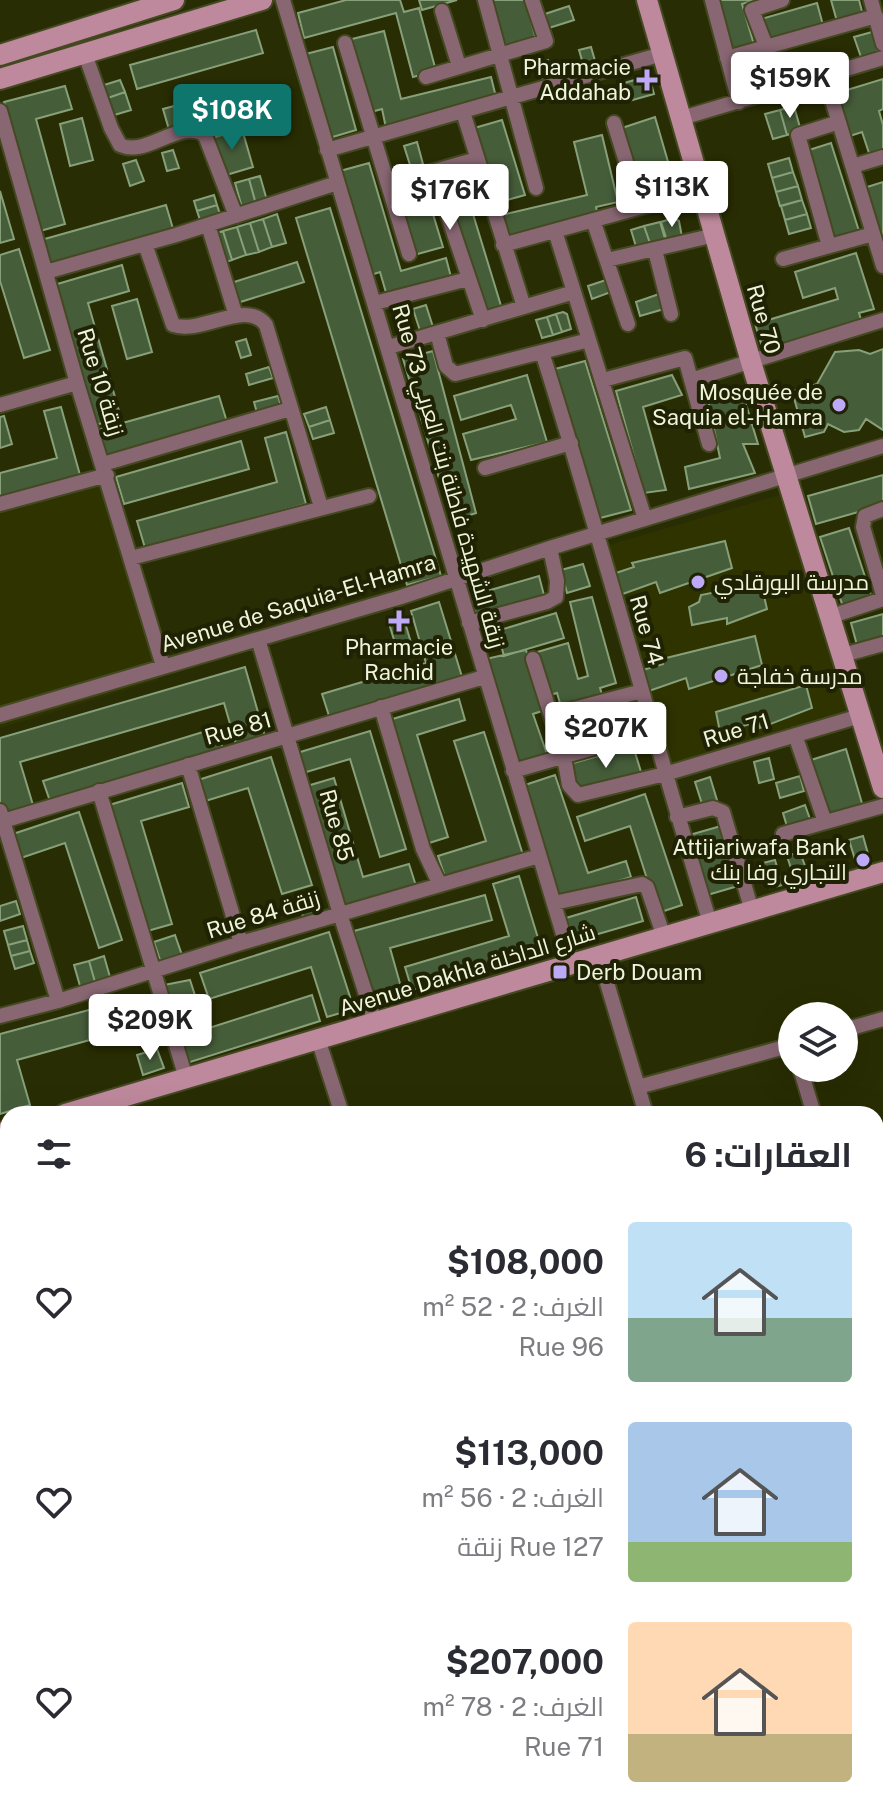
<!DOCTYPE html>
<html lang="ar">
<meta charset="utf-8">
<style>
:root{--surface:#fff;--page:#f7f7f7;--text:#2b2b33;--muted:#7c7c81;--accent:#0f766e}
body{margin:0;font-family:"Public Sans",Cairo,sans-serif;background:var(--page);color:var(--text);direction:rtl;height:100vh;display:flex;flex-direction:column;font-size:30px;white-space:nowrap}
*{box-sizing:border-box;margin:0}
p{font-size:26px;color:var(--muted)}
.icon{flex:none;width:44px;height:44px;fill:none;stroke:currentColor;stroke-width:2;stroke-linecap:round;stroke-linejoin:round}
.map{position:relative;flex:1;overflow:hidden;direction:ltr}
.sheet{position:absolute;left:0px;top:1106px;width:884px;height:712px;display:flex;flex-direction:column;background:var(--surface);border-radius:24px 24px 0 0;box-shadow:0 8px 32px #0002;direction:rtl}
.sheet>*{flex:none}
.tools{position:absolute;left:778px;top:1002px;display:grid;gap:16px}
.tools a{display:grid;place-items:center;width:80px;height:80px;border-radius:50%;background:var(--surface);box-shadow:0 8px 32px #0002;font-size:40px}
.price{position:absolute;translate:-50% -68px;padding:0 18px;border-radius:8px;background:#fff;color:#222;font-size:26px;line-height:52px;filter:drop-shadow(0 2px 4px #0008)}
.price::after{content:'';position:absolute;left:50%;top:48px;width:24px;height:18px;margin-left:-12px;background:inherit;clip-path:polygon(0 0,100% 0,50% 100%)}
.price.current{background:var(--accent);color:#fff}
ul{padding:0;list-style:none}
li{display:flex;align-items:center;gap:24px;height:200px;padding:0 32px}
li span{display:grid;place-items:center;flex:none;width:224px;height:160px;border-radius:8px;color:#555}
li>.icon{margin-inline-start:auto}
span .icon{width:96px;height:96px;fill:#fffc;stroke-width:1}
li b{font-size:34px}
h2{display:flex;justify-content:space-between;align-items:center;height:96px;padding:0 32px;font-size:34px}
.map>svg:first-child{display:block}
.built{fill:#2e3300}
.building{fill:#465d3a;stroke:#87a07a;stroke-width:2}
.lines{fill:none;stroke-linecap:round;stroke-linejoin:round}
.street-casing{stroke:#454921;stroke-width:18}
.secondary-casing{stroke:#454921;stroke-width:24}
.primary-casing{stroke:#454921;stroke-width:24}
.street{stroke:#886773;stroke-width:14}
.secondary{stroke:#be899c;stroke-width:20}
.primary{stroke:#e7a4bc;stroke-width:20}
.tram{stroke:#d4d9be;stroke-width:2}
.poi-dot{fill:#bda9f5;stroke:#1f2304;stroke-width:3}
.labels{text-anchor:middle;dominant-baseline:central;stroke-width:8;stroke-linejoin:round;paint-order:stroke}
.poi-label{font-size:22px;fill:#eff4dc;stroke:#1f2304;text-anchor:end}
.street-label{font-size:22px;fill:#eff4dc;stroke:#1f2304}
</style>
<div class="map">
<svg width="883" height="1818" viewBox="0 0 883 1818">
<rect width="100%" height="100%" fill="#292d03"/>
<!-- built -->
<path class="built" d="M101,479L158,680L0,728V509Z
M786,493L856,722L661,782L635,696L602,547Z"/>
<!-- building -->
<path class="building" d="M346,0H400L404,12L419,8L436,71L413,77L396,13L304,38L298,13Z
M419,0H457L422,10Z
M492,0H525L536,39L505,47Z
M716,0H756L742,4L755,48L732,55Z
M831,0H859L864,19L838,25Z
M817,3L823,25L768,42L761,19Z
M569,6L574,20L549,28L545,14Z
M256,30L263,53L137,89L130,65Z
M384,31L401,99L491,77L497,101L386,128L382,109L371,112L352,39Z
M872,32L878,51L873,59L863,63L854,37Z
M333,47L356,130L326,139L302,55Z
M591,47L598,71L586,74L579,50Z
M548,60L555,81L544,85L537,63Z
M649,76L654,94L629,101L624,83Z
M883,79V109L879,111L883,125V152L870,156L862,132L847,137L834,94Z
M120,80L125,92L105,99L101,86Z
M65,86L72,109L36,119L65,224L40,231L4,102Z
M125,92L131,110L111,116L105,99Z
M174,106L181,130L170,133L163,109Z
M794,106L801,131L787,135L780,110Z
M780,110L787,135L773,139L765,114Z
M655,117L673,179L637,192L619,129Z
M82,118L93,160L70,166L60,124Z
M502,120L525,195L493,204L471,129Z
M242,129L253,167L223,176L212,138Z
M602,135L618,202L596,207L598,217L508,239L502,215L587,195L574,142Z
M417,142L423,164L411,168L404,146Z
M831,143L859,231L831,238L806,151Z
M173,150L179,168L167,171L162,153Z
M789,158L793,172L772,178L768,164Z
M136,160L144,181L130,186L123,164Z
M369,163L401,271L446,258L451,277L387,296L380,272L371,275L340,171Z
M793,172L798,186L776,192L772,178Z
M260,176L268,204L257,208L249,179Z
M462,178L502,309L483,314L453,209L433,214L443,247L414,255L397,197Z
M249,179L257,208L243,211L235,183Z
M883,182V253L864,188Z
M798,186L802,200L780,206L776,192Z
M0,191L14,239L0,243Z
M214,195L217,205L197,211L194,201Z
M802,200L807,214L785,220L781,206Z
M166,205L174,232L48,268L41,240Z
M217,205L221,217L201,223L197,211Z
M330,208L441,576L407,585L296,218Z
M277,214L286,243L272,247L263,219Z
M807,214L811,228L789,234L785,220Z
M673,218L679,221L682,237L667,241L661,222Z
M263,219L272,247L259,252L250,223Z
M660,222L666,242L651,246L644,226Z
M250,223L259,252L246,255L237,227Z
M644,226L651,246L637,250L631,230Z
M237,227L246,255L232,260L223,231Z
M223,231L232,260L219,264L210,235Z
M19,249L50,350L24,358L0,281V255Z
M856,253L874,309L859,313L863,326L765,356L755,324L838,299L835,288L803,298L795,272Z
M297,262L304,282L234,304L228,284Z
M122,265L129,291L88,303L121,418L95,425L54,285Z
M606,280L611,292L592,299L588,286Z
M659,294L664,309L640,316L636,302Z
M137,299L152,352L127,359L112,306Z
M426,305L434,330L421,334L413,309Z
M563,312L567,314L571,329L562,332L556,314Z
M556,314L562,332L553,335L547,317Z
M547,317L553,335L542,338L536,320Z
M246,339L251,355L241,358L236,342Z
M883,349V430L866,419L859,430L844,432L828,424L824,432L805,437L792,391L817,384L835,352L859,350L870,354Z
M433,351L476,513L452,521L403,359Z
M585,361L631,510L600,518L555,369Z
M269,367L273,378L249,385L246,374Z
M527,375L547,442L471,460L463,434L516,419L511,405L461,420L454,396Z
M672,375L682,395L643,407L666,490L644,493L616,391Z
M742,391L758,444H743L755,473L689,489L685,467L720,458L707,395Z
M219,396L227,422L102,458L94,431Z
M278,396L281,406L257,413L254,402Z
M61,407L80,475L0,497V473L57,458L44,411Z
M326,407L330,420L309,427L304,414Z
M4,416L12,444L0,448V417Z
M330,420L334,433L313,439L309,427Z
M286,432L306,504L145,548L137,521L277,482L265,438Z
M241,441L249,469L124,504L116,477Z
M883,475V505L816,524L808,496Z
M849,528L873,601L844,610L820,537Z
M725,541L732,568L660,593L656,582L620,595L613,574L634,567L632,563Z
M583,564L590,586L567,593L561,570Z
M539,576L545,599L477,619L470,596Z
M761,583L767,609L727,624V618L692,625L689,607L699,602L701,595Z
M592,597L616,683L600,688L603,698L562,710L557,693L546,696L534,653L568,643L578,679L588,676L570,602Z
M439,602L463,680L330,719L322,694L426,663L411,611Z
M556,613L564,638L504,656L497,631Z
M883,614V642L858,649L851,623Z
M403,616L412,646L397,650L388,620Z
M755,636L762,665L689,689L686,678L649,691L643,670L663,664L662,659Z
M526,650L545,710L533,714L549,760L520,767L486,659Z
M245,667L266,740L237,748L224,703L20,762L33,805L3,814L0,805V738Z
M806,685L812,708L760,728L758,722L720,732L716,712Z
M459,699L465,720L417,735L448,837L423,845L386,721Z
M617,708L624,734L564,752L556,725Z
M216,728L224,752L51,804L43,781Z
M370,731L406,849L380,857L350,759L303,773L297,753Z
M484,732L524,858L447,883L438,856L486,841L454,741Z
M633,746L642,775L579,794L570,764Z
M846,749L864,810L829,820L811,760Z
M271,757L312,885L282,894L248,788L202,802L195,781Z
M769,758L774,779L759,783L754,762Z
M555,775L588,873L626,861L631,877L556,901L519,787Z
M800,776L804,791L780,798L776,783Z
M710,777L717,800L702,804L695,782Z
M334,778L363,877L409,864L417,889L344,911L307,786Z
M182,783L189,807L141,821L172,924L144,932L106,806Z
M645,794L682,905L658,913L630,826L585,841L577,817Z
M805,805L811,822L788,830L783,813Z
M79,812L122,940L99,948L65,843L18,859L10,835Z
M721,826L738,886L704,896L686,836Z
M863,836L870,861L857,866L849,840Z
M800,852L809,877L795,881L787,856Z
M775,860L782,885L770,888L763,863Z
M519,876L542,951L412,990L405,967L509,936L493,884Z
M312,891L321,919L305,924L297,895Z
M485,895L492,920L390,948L403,994L374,1002L354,931Z
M636,897L643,921L574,941L566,918Z
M16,901L20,914L0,921V906Z
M23,926L27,940L8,945L4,931Z
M329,932L354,1009L327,1017L311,967L209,999L200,973Z
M175,935L183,958L162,966L154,942Z
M27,940L30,951L11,956L8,945Z
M30,951L34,963L15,969L11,956Z
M104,956L112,984L97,989L89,961Z
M89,961L97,989L82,993L74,965Z
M190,980L206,1029L312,995L320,1021L187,1063L164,985Z
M111,1004L119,1032L17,1060L30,1105L0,1114V1034Z
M157,1049L164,1068L143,1075L137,1055Z"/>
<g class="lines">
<!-- street casing -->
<g class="street-casing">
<path id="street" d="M283,0L572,964
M485,0L536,188
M712,0L739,102
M871,0L883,44
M442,11L459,66
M345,43L409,254
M766,46L752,10L782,0
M85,54L111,128L120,145C146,157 175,122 202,133L206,138L236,216
M727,58L876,16
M426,77L546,41L532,0
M825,77L883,266
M0,111L77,383L163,666
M463,112L524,307
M682,118L883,58
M614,123L640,207
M195,130L256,109
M327,150L662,54
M853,166L883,157
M389,184L477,159
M448,216L483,320
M593,220L628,324
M208,225L236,316
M555,231L645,519
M145,244L173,325C202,335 246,298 266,325L321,507
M503,245L703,190
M829,246L798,135L839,122
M655,250L671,314
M783,259L873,234
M607,260L715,235
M46,272L176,235L337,183
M375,303L468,279
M437,333L446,366L455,374L589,340
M389,347L574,292
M542,352C602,541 652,733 710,923
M603,380L685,358L709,444
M691,380L883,320
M0,405L77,383
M103,464L290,409
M485,468L571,443
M0,504L107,475
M883,509L865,516L863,527L883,595
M131,558L369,496
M832,616L883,599
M469,623L547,602L556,597L557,581L550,548
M258,639L340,914L375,1022
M843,655L883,644
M533,659L564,757L569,785L578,795L665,774L860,716
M381,707L423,849L440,885
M0,715L401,597L550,548L883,446
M551,715L642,691
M795,735L825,822
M188,765L241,943
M513,771L653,731
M99,791L186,1078
M0,811L58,1001
M677,817L713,808L723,812L752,911
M3,821L484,677
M783,834L883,806
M554,903L642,884L647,887L664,937
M599,956L646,1114
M0,1016L58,1001L241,943L539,856
M844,1030L883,1019
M318,1039L342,1114
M800,1068L814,1114
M638,1087L792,1045
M876,1162L883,1160
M0,1226L8,1223
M0,1320L8,1317
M0,1352L8,1380
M876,1389L883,1414
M0,1393L8,1391
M876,1557L883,1555
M876,1656L883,1654
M876,1754L883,1752
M114,1810L117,1818
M332,1810L334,1818
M549,1810L551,1818
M238,1818L265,1810
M647,1818L676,1810"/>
</g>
<!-- secondary casing -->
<g class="secondary-casing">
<path id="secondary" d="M647,0L751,362L883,788
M0,55L174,0
M0,79L262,0
M65,1114L883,872
M0,1133L8,1131
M876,1702L883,1731"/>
</g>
<!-- primary casing -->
<g class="primary-casing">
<path id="primary" d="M876,1292L883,1290
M876,1333L883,1331
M0,1558L8,1555
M0,1595L8,1592"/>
</g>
<!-- street -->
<use href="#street" class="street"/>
<!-- secondary -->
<use href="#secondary" class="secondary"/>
<!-- primary -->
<use href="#primary" class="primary"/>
<!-- tram -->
<path class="tram" d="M876,1305L883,1303
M0,1569L8,1567"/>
</g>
<!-- markers -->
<g class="poi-dot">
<path d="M643 68h8v8h8v8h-8v8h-8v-8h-8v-8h8z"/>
<circle cx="839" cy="405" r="8"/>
<circle cx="698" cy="582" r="8"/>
<path d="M395 609h8v8h8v8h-8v8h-8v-8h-8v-8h8z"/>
<circle cx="721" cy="676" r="8"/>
<circle cx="863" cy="860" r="8"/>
<rect x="552" y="964" width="16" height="16" rx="4"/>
</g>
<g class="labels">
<!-- poi labels -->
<g class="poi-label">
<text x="631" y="67">Pharmacie<tspan x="631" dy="25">Addahab</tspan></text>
<text x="823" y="392">Mosquée de<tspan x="823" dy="25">Saquia el-Hamra</tspan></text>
<text x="714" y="582" text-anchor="start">مدرسة البورقادي</text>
<text x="399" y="647" text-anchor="middle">Pharmacie<tspan x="399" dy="25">Rachid</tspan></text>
<text x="737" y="676" text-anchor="start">مدرسة خفاجة</text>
<text x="847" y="847">Attijariwafa Bank<tspan x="847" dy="25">التجاري وفا بنك</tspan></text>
<text x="576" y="972" text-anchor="start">Derb Douam</text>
</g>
<!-- street labels -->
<g class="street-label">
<text transform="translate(764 319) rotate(74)">Rue 70</text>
<text transform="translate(101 382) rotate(73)">Rue 10 زنقة</text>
<text transform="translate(449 476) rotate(74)">Rue 73 زنقة الشهيدة فاطنة بنت العربي</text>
<text transform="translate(298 603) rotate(-17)">Avenue de Saquia-El-Hamra</text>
<text transform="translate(647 630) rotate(74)">Rue 74</text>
<text transform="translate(238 728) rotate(-16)">Rue 81</text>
<text transform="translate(736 730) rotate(-17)">Rue 71</text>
<text transform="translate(337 825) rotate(74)">Rue 85</text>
<text transform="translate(263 914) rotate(-17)">Rue 84 زنقة</text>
<text transform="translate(467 970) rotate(-17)">Avenue Dakhla شارع الداخلة</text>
</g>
</g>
</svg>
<div class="tools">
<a><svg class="icon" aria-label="layers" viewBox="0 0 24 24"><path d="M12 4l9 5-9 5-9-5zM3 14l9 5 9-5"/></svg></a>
</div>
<b class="price" style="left:790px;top:120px">$159K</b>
<b class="price current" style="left:232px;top:152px">$108K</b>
<b class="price" style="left:672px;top:229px">$113K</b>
<b class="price" style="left:450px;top:232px">$176K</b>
<b class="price" style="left:606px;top:770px">$207K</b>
<b class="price" style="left:150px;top:1062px">$209K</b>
<section class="sheet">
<h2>العقارات: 6<svg class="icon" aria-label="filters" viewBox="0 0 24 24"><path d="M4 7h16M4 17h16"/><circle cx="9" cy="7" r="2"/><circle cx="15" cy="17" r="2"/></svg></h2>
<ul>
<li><span style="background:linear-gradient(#bfe0f5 60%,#7fa58c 0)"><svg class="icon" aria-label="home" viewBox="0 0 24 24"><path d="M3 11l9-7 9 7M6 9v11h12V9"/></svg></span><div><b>$108,000</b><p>الغرف: 2 · 52 m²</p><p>Rue 96</p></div><svg class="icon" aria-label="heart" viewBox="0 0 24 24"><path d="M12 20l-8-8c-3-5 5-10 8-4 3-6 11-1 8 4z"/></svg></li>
<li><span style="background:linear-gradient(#a9c7e8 75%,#8fb573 0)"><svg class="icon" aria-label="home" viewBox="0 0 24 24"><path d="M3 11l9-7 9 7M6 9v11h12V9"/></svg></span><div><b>$113,000</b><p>الغرف: 2 · 56 m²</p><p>Rue 127 زنقة</p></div><svg class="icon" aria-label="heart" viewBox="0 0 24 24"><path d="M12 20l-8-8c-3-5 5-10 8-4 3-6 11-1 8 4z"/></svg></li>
<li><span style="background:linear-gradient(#ffd9b3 70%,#c2b280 0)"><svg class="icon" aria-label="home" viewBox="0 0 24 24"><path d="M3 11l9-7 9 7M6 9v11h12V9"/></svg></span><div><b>$207,000</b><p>الغرف: 2 · 78 m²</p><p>Rue 71</p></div><svg class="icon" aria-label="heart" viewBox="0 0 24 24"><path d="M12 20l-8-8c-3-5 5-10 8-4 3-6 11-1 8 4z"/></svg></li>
</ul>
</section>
</div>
